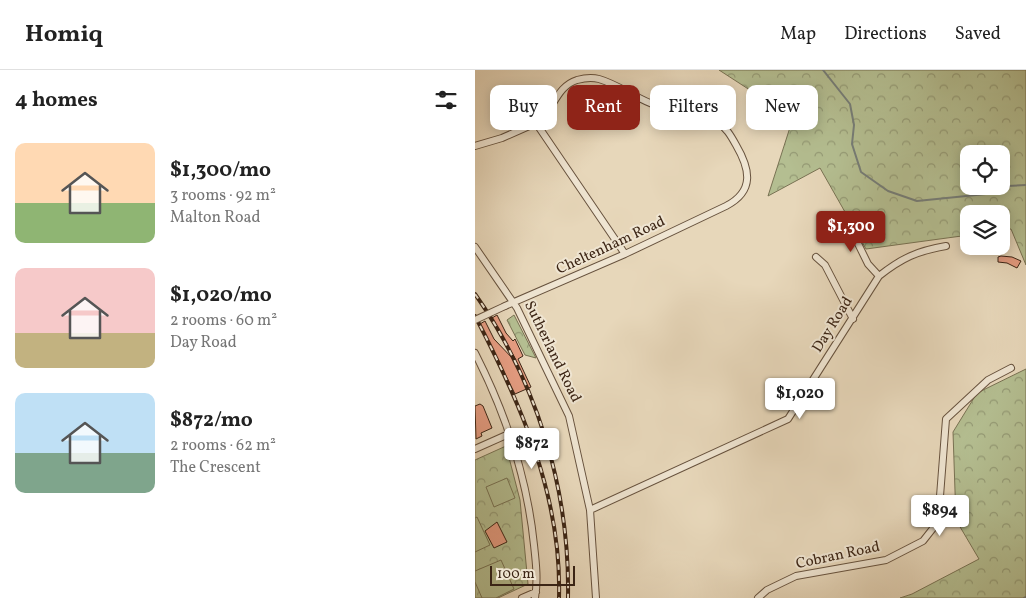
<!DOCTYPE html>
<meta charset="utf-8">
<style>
:root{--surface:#fff;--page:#f2f2f2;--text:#222;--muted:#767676;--line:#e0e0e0;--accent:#8f2418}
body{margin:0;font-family:Vollkorn,serif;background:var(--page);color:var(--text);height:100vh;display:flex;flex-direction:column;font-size:19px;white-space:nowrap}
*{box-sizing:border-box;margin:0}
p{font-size:16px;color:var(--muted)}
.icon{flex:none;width:28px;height:28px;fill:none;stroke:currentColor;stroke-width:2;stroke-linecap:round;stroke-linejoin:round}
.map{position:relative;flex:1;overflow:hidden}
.side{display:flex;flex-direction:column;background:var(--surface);width:475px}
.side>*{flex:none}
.top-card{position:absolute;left:15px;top:15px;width:460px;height:45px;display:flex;gap:10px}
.controls{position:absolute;left:485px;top:75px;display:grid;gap:10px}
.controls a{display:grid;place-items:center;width:50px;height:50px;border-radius:10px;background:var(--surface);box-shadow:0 2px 12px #0003;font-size:25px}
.scale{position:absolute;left:15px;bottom:12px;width:85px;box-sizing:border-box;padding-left:5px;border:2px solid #3c2515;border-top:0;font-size:14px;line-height:18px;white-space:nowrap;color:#3c2515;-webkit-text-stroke:4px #efe5d2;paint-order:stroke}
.price{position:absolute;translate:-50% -42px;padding:0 11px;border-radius:5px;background:#fff;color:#222;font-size:16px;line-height:32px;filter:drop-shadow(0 1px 2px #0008)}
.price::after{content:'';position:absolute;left:50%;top:30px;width:15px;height:11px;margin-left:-8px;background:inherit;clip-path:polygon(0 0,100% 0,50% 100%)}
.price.selected{background:var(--accent);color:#fff}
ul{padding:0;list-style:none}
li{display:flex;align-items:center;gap:15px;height:125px;padding:0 15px}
li span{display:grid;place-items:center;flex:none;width:140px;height:100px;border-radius:10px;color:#555}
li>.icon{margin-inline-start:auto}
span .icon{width:60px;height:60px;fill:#fffc;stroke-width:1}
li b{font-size:21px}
h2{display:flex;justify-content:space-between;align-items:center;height:60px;padding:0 15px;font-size:21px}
.tag{padding:0 18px;border-radius:10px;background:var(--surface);box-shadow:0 2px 12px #0003;font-size:18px;line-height:45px}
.tag.selected{background:var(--accent);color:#fff}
header{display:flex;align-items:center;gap:30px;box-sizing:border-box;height:70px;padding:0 25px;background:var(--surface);border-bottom:1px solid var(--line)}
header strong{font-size:24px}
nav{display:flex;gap:28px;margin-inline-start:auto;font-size:18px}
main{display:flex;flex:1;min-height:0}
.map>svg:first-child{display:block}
.forest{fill:url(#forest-crowns);stroke:#787253;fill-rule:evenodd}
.pitch{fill:#b4be91;stroke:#787253}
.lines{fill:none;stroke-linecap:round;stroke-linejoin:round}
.stream{stroke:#757d78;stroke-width:2}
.building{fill:#e59c81;stroke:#3c2515}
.street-casing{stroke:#67523e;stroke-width:8}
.street{stroke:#efe5d2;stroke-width:6}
.rail-casing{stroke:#3c2515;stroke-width:4}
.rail{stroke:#efe5d2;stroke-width:2;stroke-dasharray:5.5;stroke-linecap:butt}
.street-bridge-casing{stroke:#67523e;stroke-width:8;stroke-linecap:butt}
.street-bridge{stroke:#efe5d2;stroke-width:6}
.labels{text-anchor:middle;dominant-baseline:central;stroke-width:4;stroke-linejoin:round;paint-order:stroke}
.street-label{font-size:15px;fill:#3c2515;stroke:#efe5d2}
</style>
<header>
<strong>Homiq</strong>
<nav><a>Map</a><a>Directions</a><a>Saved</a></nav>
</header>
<main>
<section class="side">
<h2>4 homes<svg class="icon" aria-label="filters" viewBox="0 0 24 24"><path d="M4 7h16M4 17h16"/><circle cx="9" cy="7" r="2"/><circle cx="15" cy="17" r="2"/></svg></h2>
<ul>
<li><span style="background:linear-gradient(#ffd9b3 60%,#8fb573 0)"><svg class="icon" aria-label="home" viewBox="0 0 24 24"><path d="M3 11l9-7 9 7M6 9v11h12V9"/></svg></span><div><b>$1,300/mo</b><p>3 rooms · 92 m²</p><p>Malton Road</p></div></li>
<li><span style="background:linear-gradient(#f6c9c9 65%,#c2b280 0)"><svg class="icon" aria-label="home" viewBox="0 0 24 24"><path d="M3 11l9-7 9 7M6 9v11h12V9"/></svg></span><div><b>$1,020/mo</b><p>2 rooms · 60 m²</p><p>Day Road</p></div></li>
<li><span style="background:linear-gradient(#bfe0f5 60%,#7fa58c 0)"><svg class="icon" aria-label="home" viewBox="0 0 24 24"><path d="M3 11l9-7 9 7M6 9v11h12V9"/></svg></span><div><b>$872/mo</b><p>2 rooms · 62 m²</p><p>The Crescent</p></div></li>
</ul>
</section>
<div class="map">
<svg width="551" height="528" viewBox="0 0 551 528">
<defs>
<pattern id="forest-crowns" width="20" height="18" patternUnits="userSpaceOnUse" patternTransform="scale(1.25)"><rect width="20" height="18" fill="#b4be91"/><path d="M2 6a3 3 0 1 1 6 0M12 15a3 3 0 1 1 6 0" fill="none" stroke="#949a75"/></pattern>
</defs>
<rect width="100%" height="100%" fill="#e7d7ba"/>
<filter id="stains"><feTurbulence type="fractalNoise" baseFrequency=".004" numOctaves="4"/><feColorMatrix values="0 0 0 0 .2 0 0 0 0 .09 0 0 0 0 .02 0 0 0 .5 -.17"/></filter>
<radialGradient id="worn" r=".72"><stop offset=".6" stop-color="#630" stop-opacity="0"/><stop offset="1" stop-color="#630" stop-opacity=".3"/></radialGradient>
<!-- forest -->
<path class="forest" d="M244,0H551V195L536,159L526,160V144H494V165L391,179L345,98L293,126L318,48ZM494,84H526V116H494Z
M39,245L61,288L50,285L32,250Z
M551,299V528H425L437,524L504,489L481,450L478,362L502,323Z
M31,376L45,430L53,514L23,528H0V390Z"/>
<!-- pitch -->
<path class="pitch" d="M32,408L40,428L19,437L11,417Z
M2,447L15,475L0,482V448Z
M26,490L39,519L21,528H7L0,512V501Z"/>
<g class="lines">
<!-- stream -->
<path class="stream" d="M348,0L375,34L379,55L377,74L386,102L413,121L442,131L511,124L532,116L551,115
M549,528L551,527"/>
</g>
<!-- building -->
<path class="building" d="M526,186L537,187L546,191L542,198L532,193L523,192V187Z
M22,245L31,263L38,271L40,269L48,286L43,289L56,317L40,324L5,254L10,251L19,269L40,291L41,290L17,248Z
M5,334L8,336L17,358L6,363L7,366L1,369L0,336Z
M22,452L32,472L19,478L10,461Z"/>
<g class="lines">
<!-- street casing -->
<g class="street-casing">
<path id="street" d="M0,76L27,68L61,53L150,184
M369,145L393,194L404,206
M0,177L42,238L94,346L115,440L121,528
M341,187L350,195L378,249
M30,236L150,184L251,136C280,121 275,99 261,75C256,66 251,57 242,52C226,41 202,41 183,36C163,30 145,15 124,9C117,7 109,8 102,10C80,17 79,42 61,53
M0,283C31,344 52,406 59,475C61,493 63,510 60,528
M0,379L36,363
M115,440L313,349L404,206C427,188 442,181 471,176
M47,528L61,522
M283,528L292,520L321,506L411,490L448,471L463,452L471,349L513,310L536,298"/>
</g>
<!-- street -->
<use href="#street" class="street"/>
<!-- rail casing -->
<g class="rail-casing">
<path id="rail" d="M0,224C62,312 95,420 93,528
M0,246C46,334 87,427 84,528"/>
</g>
<!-- rail -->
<use href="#rail" class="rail"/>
<!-- street-bridge casing -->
<g class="street-bridge-casing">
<path id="street-bridge" d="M0,250L30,236"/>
</g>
<!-- street-bridge -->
<use href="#street-bridge" class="street-bridge"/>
</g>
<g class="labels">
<!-- street labels -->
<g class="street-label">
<text transform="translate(136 176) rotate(-25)">Cheltenham Road</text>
<text transform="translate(358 255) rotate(-58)">Day Road</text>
<text transform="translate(77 282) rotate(64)">Sutherland Road</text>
<text transform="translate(363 486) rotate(-12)">Cobran Road</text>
</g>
</g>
<rect width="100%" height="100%" filter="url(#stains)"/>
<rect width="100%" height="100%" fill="url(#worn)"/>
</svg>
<div class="controls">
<a><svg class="icon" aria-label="locate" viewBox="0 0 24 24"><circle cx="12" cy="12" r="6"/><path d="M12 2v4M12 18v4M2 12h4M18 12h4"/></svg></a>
<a><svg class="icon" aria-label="layers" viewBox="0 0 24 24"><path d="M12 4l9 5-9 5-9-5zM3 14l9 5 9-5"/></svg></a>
</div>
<div class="scale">100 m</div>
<b class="price selected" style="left:376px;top:183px">$1,300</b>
<b class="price" style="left:325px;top:350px">$1,020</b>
<b class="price" style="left:57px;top:400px">$872</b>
<b class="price" style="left:465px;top:467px">$894</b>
<div class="top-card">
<a class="tag">Buy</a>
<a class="tag selected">Rent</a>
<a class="tag">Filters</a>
<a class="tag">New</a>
</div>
</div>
</main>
